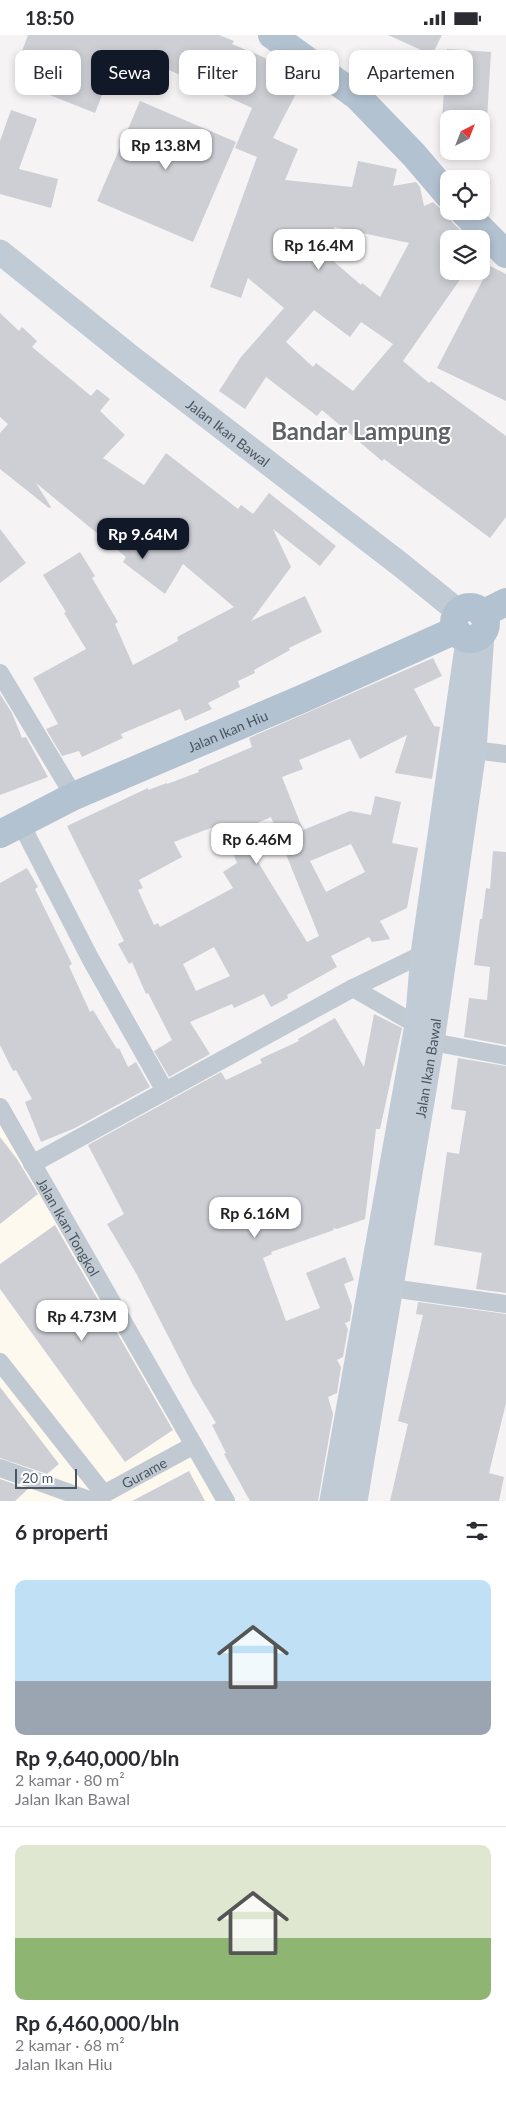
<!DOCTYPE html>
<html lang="id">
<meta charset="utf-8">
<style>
:root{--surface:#fff;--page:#f2f2f3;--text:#2b2b33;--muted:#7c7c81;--line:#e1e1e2;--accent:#111827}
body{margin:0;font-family:Lato,sans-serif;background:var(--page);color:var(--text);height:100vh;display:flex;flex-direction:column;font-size:19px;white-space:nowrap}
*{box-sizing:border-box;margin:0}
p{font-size:16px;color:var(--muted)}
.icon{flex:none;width:28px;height:28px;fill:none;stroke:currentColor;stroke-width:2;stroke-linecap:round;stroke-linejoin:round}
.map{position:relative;height:1466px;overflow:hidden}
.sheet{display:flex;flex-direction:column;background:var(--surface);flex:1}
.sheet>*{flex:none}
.hud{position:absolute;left:15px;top:15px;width:476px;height:45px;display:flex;gap:10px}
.needle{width:32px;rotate:42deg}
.controls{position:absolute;left:440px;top:75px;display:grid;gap:10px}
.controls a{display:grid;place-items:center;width:50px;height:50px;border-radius:10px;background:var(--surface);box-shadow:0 2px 8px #0003;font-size:25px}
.scale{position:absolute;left:15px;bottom:12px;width:62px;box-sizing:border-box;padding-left:5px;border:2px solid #4a5661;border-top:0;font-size:14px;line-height:18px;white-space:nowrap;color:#4a5661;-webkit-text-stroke:4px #fff;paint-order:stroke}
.price{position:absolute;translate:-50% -42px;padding:0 11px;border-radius:10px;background:#fff;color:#222;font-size:16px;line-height:32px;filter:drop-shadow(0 1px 2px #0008)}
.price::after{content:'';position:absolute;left:50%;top:30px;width:15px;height:11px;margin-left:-8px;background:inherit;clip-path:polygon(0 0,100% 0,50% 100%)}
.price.active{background:var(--accent);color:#fff}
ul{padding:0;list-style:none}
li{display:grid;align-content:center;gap:10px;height:265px;padding:0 15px}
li+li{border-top:1px solid var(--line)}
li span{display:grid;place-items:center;height:155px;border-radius:10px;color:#555}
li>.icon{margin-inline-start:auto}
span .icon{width:90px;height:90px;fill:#fffc;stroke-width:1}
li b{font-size:21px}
h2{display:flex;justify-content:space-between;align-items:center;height:60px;padding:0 15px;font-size:21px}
.pill{padding:0 18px;border-radius:10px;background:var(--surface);box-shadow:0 2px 8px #0003;font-size:18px;line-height:45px}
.pill.active{background:var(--accent);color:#fff}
.status{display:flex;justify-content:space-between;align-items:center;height:35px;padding:0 25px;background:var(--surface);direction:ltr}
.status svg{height:14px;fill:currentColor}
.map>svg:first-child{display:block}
.commercial{fill:#fdf9ef}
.building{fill:#cdcfd5;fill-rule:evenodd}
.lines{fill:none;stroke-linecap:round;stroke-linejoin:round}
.street{stroke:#c1cad2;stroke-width:18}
.secondary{stroke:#c1cbd6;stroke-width:25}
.primary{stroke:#b3c2d1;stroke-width:28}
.labels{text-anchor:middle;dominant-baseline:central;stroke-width:4;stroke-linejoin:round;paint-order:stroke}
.street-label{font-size:14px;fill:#4a5661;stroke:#fff}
.town-label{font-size:24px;font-weight:bold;fill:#5f6368;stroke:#fff}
</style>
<div class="status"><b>18:50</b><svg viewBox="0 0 49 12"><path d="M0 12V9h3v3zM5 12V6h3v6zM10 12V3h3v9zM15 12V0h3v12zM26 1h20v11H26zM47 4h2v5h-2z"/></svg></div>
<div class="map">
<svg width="506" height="1466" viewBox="0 0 506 1466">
<rect width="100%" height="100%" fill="#f5f3f3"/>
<!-- commercial -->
<path class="commercial" d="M0,1072L225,1466H0Z"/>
<!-- building -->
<path class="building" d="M28,0H219L234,6L232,9L261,21L303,45L273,103L298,114L285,145L352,152L358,126L397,134L393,151L416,147L420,152L424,171L433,167L443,176H448L452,187L466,201L460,204H449L445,236H466L403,326L429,348L431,346L506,401V482L490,503L384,424L382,426L322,375L317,381L266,342L245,374L219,356L241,322L284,273L248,243L241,263L210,252L257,122L235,113L252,73L145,24L130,57L107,47L95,78L37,55L41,45L15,35ZM334,192L409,208L380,262L362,248L361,250L331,224ZM314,275L350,302L361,287L393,309L353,356L316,328L313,332L286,307Z
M388,0H442L432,20Z
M447,14L491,17L487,84H442Z
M140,66L236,107L193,207L97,166Z
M11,75L37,84L19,134L58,144L51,173L0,159V106Z
M490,231L506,239V366L437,333Z
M0,278L19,296L22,292L37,306L32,312L91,361L97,354L110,364L100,376L125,400L103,423L144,450L166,418L238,474L241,470L253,479L269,458L336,511L320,531L273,494L291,532L251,586L305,561L322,597L289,613L290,615L254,635L255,638L238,646L240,652L208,668L212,674L185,686L180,674L121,699L123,703L82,722L79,716L62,721L46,694L58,689L33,643L86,614L64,578L66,577L43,540L80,517L95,541L92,543L118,587L115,589L133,630L178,606L177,602L234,572L183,529L165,559L123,527L126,522L36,448L51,472L49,473L0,434V398L8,389L0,382Z
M0,494L26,528L0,548Z
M433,623L442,641L414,654L434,691L440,692L432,744L395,738L407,700L360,724L350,704L299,725L303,734L282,742L303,795L350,776L371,780L375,761L401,767L392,808L418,813L407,873L380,886L390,904L372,907L369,902L331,921L337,932L287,960L288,963L271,972L264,959L234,973L232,969L190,987L210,1019L169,1042L154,1016L172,1005L148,958L146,959L132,927L129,929L118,909L124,906L67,791L148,753V755L167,748V749L199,737L198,735L252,712L249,703ZM271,782L319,901L307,907L239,796ZM221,789L237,828L223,837L233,853L160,892L158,888L154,890L138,855L143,853L139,845L182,822L174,807ZM351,809L365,837L326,857L310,826ZM214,912L230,941L196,956L183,929Z
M0,659L12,678L22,703L26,702L48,742L0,760Z
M493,816L506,817V1010L464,1002L469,963L487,965L490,932L474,930L480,884H482L486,853L490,854Z
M27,833L38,852L35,854L72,929L69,931L90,977L93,975L117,1014L119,1013L128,1032L136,1027L150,1052L75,1093L41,1107L25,1067L32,1064L16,1035L13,1036L0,1010V848Z
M374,979L402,993L380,1094H376L365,1184L337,1194L333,1193L334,1195L271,1217L272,1219L263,1223L286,1286L320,1273L306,1238L345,1222L354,1245L344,1249L352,1271L350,1286L345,1288L348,1294L343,1322L337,1325L341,1332L337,1358L328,1362L333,1379L318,1466H250L224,1419L226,1418L212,1390L216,1388L193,1350L136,1238L107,1189L124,1179L88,1110L221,1037L226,1045L262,1028L260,1024L299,1006L298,1004L335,983L364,1032Z
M458,1023L506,1031V1258L476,1254L482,1218L434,1210L447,1117L459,1119L466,1076L451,1074Z
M0,1102L17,1124L38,1159L0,1189Z
M55,1190L173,1395L125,1427L0,1254V1229Z
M418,1267L506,1279V1368L489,1438L504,1442L499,1466H390L408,1389L398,1386L423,1280L416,1279Z
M0,1352L59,1429L47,1439L0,1423Z
M189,1436L205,1466H132Z
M0,1444L28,1454L15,1466H0Z"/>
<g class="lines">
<!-- street -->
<g class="street">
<path d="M0,638L74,761"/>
<path d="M474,715L506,719"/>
<path d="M21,789L90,923L165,1056"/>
<path d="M353,953L417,990"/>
<path d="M432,1007L506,1021"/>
<path id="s1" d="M0,1072L226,1466"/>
<path d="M32,1129L353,953L423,919"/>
<path d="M391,1253L506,1269"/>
<path d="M0,1327L104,1459"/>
<path d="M0,1433L92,1466"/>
<path id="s2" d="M96,1466L104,1459L194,1410"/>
</g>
<!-- secondary -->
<g class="secondary">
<path id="s3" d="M0,217L133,324L401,530L459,577"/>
<path d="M332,1466L417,990L423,919L466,619"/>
<path id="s4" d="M355,1466L432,1007L474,715L482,599"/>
</g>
<!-- primary -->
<g class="primary">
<path d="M272,0L358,62L414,120L449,161"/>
<path d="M463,176L506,219"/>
<circle cx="470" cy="588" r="16"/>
<path d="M482,579L506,567"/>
<path id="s5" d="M0,799L74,761L304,663L456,595"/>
</g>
</g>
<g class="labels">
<!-- street labels -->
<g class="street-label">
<text stroke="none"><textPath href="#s3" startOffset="291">Jalan Ikan Bawal</textPath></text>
<text stroke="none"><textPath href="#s5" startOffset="250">Jalan Ikan Hiu</textPath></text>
<text stroke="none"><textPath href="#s4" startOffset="439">Jalan Ikan Bawal</textPath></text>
<text stroke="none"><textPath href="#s1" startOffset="138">Jalan Ikan Tongkol</textPath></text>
<text stroke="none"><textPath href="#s2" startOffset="56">Gurame</textPath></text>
</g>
<!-- town labels -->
<g class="town-label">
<text x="361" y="395">Bandar Lampung</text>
</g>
</g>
</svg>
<div class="controls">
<a><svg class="needle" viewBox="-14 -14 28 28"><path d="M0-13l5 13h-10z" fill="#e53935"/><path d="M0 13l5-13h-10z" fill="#7c7c81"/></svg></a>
<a><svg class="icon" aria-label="locate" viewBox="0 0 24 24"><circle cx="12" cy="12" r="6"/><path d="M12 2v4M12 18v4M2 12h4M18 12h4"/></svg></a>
<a><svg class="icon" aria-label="layers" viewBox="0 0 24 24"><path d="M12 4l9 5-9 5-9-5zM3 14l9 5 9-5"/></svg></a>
</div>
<div class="scale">20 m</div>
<b class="price" style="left:166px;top:136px">Rp 13.8M</b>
<b class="price" style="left:319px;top:236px">Rp 16.4M</b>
<b class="price active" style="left:143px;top:525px">Rp 9.64M</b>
<b class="price" style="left:257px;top:830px">Rp 6.46M</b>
<b class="price" style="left:255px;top:1204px">Rp 6.16M</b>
<b class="price" style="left:82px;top:1307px">Rp 4.73M</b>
<div class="hud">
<a class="pill">Beli</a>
<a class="pill active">Sewa</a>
<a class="pill">Filter</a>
<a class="pill">Baru</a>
<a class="pill">Apartemen</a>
</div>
</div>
<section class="sheet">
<h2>6 properti<svg class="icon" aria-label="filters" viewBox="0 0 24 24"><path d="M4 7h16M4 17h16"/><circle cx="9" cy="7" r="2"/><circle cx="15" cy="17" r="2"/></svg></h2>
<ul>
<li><span style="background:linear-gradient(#bfe0f5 65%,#9aa5b1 0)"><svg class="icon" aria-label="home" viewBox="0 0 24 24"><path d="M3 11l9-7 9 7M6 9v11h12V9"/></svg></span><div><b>Rp 9,640,000/bln</b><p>2 kamar · 80 m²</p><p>Jalan Ikan Bawal</p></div></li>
<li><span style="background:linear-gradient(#dfe7d0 60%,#8fb573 0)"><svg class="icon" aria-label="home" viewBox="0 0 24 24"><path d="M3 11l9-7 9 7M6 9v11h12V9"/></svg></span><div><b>Rp 6,460,000/bln</b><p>2 kamar · 68 m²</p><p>Jalan Ikan Hiu</p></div></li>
</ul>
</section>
